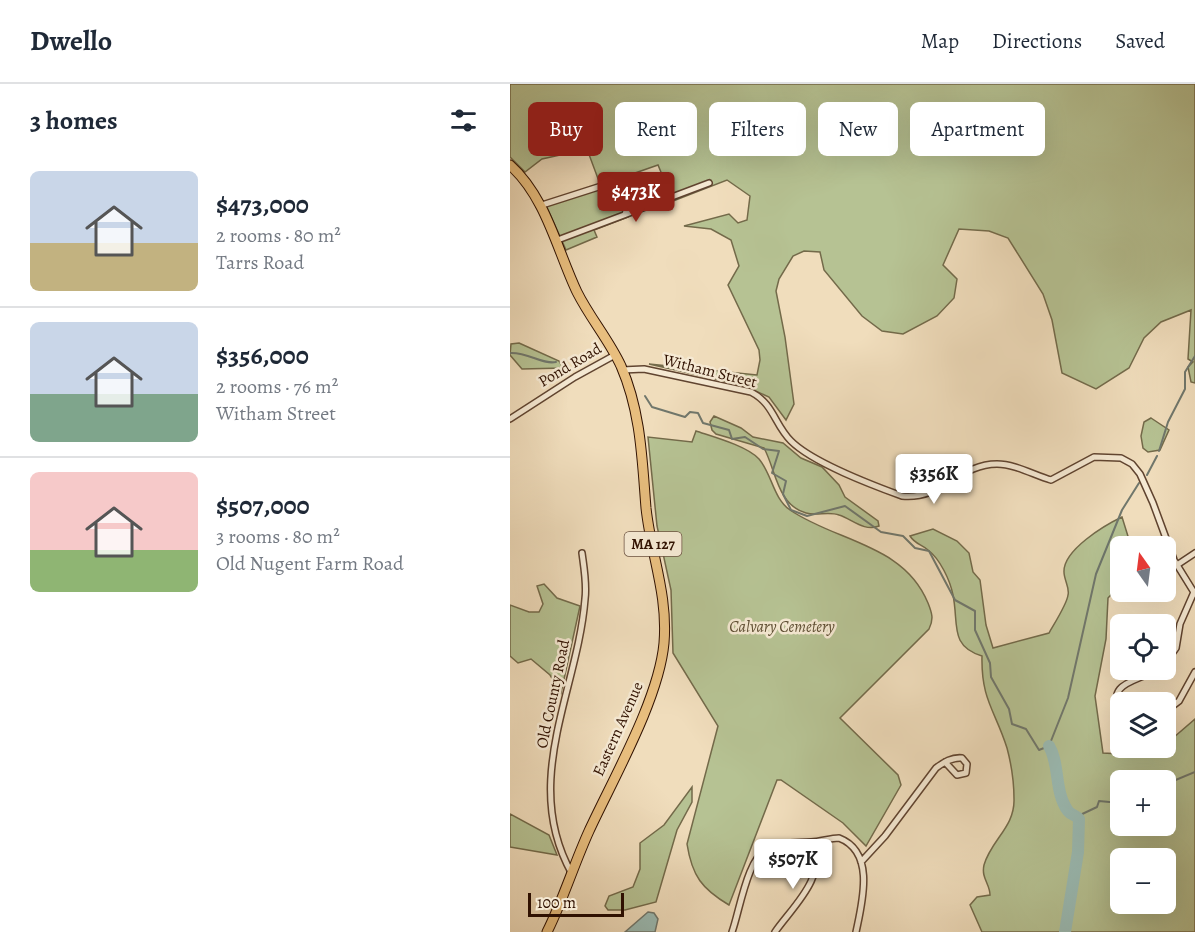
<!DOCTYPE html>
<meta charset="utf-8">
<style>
:root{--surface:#fff;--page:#f6f6f7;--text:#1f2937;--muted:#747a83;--line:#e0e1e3;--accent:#8f2418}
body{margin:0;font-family:Alegreya,serif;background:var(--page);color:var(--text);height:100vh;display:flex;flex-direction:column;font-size:22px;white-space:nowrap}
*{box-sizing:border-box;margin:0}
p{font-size:20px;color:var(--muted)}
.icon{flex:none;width:33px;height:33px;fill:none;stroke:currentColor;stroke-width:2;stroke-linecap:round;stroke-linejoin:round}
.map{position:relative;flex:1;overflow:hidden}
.side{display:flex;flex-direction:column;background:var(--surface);width:510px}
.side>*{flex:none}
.guide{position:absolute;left:18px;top:18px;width:570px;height:54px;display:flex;gap:12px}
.needle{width:39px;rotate:346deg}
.tools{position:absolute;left:600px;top:452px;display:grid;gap:12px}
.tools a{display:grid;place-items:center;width:66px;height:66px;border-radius:9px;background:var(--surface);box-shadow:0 6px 24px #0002;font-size:30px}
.scale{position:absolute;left:18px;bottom:15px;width:96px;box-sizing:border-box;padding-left:6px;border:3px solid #301101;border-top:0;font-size:16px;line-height:21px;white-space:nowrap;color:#301101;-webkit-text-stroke:4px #f5e9d3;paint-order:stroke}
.price{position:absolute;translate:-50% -51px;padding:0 14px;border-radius:6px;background:#fff;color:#222;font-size:20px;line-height:39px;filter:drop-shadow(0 2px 3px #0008)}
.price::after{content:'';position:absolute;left:50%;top:36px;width:18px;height:14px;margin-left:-9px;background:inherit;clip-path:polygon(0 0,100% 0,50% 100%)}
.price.current{background:var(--accent);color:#fff}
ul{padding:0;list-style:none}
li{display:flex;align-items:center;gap:18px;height:150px;padding:0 30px}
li+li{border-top:2px solid var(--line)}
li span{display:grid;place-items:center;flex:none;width:168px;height:120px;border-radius:9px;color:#555}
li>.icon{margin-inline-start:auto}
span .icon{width:72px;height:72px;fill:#fffc;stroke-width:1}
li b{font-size:26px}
h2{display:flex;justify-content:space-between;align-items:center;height:72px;padding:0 30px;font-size:26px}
.chip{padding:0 21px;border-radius:9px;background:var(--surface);box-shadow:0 6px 24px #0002;font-size:21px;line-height:54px}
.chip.current{background:var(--accent);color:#fff}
header{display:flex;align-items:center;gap:36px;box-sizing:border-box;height:84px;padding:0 30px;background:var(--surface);border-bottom:2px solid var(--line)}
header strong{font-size:28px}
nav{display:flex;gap:33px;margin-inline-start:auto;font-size:21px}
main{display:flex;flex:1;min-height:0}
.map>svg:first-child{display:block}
.green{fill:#b6c293;stroke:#736a4a;stroke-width:1.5;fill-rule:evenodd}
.water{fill:#9abbb4;stroke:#70776c;stroke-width:1.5}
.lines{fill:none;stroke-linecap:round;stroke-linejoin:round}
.stream{stroke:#70776c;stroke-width:2}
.river{stroke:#9abbb4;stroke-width:12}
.street-casing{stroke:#604430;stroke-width:8}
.primary-casing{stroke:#301101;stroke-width:11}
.street{stroke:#f5e9d3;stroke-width:5}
.primary{stroke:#e8be7e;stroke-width:9}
.labels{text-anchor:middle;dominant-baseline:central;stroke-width:5;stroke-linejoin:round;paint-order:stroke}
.shield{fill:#f5e9d3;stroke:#6b5240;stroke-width:1.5}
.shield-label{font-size:15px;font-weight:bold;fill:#301101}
.street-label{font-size:16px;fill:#301101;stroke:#f5e9d3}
.park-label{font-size:16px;font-style:italic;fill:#5f4f34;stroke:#f5e9d3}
</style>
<header>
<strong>Dwello</strong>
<nav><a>Map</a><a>Directions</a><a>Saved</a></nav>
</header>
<main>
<section class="side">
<h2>3 homes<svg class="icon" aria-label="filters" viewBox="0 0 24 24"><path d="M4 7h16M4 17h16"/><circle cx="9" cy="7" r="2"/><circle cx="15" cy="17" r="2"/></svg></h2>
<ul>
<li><span style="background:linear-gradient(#c9d6e8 60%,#c2b280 0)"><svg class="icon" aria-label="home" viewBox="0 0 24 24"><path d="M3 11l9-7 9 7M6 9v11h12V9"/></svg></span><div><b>$473,000</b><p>2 rooms · 80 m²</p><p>Tarrs Road</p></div></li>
<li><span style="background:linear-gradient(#c9d6e8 60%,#7fa58c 0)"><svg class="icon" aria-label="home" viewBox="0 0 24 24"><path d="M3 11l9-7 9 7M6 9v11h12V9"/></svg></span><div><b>$356,000</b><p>2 rooms · 76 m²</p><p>Witham Street</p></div></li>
<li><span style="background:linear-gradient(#f6c9c9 65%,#8fb573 0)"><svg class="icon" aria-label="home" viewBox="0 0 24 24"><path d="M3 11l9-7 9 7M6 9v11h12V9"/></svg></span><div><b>$507,000</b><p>3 rooms · 80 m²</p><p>Old Nugent Farm Road</p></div></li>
</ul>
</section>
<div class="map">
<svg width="685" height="848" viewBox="0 0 685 848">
<rect width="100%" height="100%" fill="#f0ddbc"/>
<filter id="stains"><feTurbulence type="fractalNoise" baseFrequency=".00333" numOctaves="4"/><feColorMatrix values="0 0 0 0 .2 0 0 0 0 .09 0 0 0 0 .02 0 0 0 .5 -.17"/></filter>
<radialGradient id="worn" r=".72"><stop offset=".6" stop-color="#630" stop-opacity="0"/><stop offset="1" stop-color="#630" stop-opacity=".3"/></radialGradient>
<!-- green -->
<path class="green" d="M0,0H685V299L681,298L678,283L683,278L678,275L681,226L651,238L634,254L619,284L586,305L552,289L542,236L533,210L498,154L479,147L449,145L433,181L447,195L444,214L427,232L393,250L372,247L352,232L314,186L310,168L294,167L283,172L269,195L266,207L275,253L284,320L276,336L259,313L232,301L139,280L247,291L250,276L249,266L218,201L229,182L221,156L201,145L174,142L219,130L228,139L237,136L240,112L217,96L163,117L148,81L105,96L118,133L84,146L87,153L56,166L36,121L90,100L77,65L32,75L15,88L0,73Z
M9,259L49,277L53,284L12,285L0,271L1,260Z
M204,332L231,344L243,353L273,359L291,374L312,383L329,401L335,413L368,437L369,442C354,448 342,435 329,431C319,427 307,432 296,429C267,421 266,386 254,364L206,350L202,346L200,338Z
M641,334L659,346L650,366L638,368L633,364L631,352L634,338Z
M186,347C204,353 237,362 249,375C262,390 263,414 280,426C327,458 394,460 418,519C422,529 424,535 419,545L330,634L388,691L391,701L356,762L333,739L271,696H267L219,821C192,805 182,792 177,760L208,642L163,569L161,506L147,442L138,353L182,358Z
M612,433L621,462H610V501L598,514L596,555L585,612L593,669L630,671L656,663V660L685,635V848H472L460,821L467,813L480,811C480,800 471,794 474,781C481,756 505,743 504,715C504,699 501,679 497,664C485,626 471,616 472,572C439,562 449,540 443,511C440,496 430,475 418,466C411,460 405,460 400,452L423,445L447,457L459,469L463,488L470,496L476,541L483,564L539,549C544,540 557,520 558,511C560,504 554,496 554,488C553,466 595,441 612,433ZM610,696H656V741H610ZM610,774H656V819H610Z
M34,500L47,514L70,522L51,609L40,591L21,575L8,579L0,572V521L19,528H29L33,520L27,502Z
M182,703V718L167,746L146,818L115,826H98L95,822L99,812L123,803L130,785V759L154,741Z
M0,730L39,751L47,771L0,763Z"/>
<!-- water -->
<path class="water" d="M138,828L144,829L148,835L145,848H115Z"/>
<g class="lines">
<!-- stream -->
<path class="stream" d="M0,269C18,268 33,281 46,278
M135,312L142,323L175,333L180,328L188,329L193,339L219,346L222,355L235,353L253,365L269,367L262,389L276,397L273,410L281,426L297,432L335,422L371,448L393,452L405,464L419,467L445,516L465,527V546L480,579L481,593L499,625L502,640L516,645L529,666L539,662L558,614L586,490L612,426L629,399
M649,367L658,338L675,305V288L685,272
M637,391L647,372
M656,700L685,688
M568,732L587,723L589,717L610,719"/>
<!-- river -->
<path class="river" d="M539,662C550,680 544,708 558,727C561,731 566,731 569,735L568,768L555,848"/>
<!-- street casing -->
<g class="street-casing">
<path id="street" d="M29,122L104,98L112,99C122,108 120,118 115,130
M45,157L199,99
M112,286L134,285L241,308C264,320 264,340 281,357C303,379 362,401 392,412C433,416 449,380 487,380C505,380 524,391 541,396L584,373L611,374L622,380L630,390L643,419L664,476L685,510
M0,335L65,293L105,271
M667,481L685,469
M656,578L666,564L670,540L684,508
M656,627L669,617L685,588
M610,629C595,597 629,598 647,585
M351,778L375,752L426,684C434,678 442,673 452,674L457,680L456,689L447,691L435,678
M62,790C10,698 68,606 75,515C77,500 74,484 72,469
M222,848C230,826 237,773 259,763C273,758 287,759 301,758C310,758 320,754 329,754C366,768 352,819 346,848
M265,848C283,822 317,794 303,758"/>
</g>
<!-- primary casing -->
<g class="primary-casing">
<path id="primary" d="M0,81C36,113 47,166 67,208C80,234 99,256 111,282C131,328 132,375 136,424C141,471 158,510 154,559C149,615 103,695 79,747C64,780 53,816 37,848"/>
</g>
<!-- street -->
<use href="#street" class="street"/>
<!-- primary -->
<use href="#primary" class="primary"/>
</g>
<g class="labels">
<!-- shield labels -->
<rect class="shield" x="114.5" y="448" width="57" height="24" rx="4.5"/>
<g class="shield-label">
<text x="143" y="460">MA 127</text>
</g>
<!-- street labels -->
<g class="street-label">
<text transform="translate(60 281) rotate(-31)">Pond Road</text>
<text transform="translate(200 287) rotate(14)">Witham Street</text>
<text transform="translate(43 610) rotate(-78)">Old County Road</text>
<text transform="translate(108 645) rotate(-66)">Eastern Avenue</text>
</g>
<!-- park labels -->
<g class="park-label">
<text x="272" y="543">Calvary Cemetery</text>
</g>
</g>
<rect width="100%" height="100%" filter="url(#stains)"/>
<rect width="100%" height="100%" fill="url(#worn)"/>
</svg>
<div class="tools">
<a><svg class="needle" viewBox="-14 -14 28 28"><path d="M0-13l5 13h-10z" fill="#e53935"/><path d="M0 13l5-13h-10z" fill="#747a83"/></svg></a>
<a><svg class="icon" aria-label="locate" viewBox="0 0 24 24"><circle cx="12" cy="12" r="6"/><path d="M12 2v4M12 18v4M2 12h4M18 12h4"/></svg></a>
<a><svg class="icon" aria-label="layers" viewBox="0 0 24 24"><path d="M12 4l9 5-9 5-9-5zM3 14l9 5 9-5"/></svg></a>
<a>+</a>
<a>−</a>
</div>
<div class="scale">100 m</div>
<b class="price current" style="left:126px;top:139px">$473K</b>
<b class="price" style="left:424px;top:421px">$356K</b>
<b class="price" style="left:283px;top:806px">$507K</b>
<div class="guide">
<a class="chip current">Buy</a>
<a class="chip">Rent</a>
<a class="chip">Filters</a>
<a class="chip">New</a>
<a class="chip">Apartment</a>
</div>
</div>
</main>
